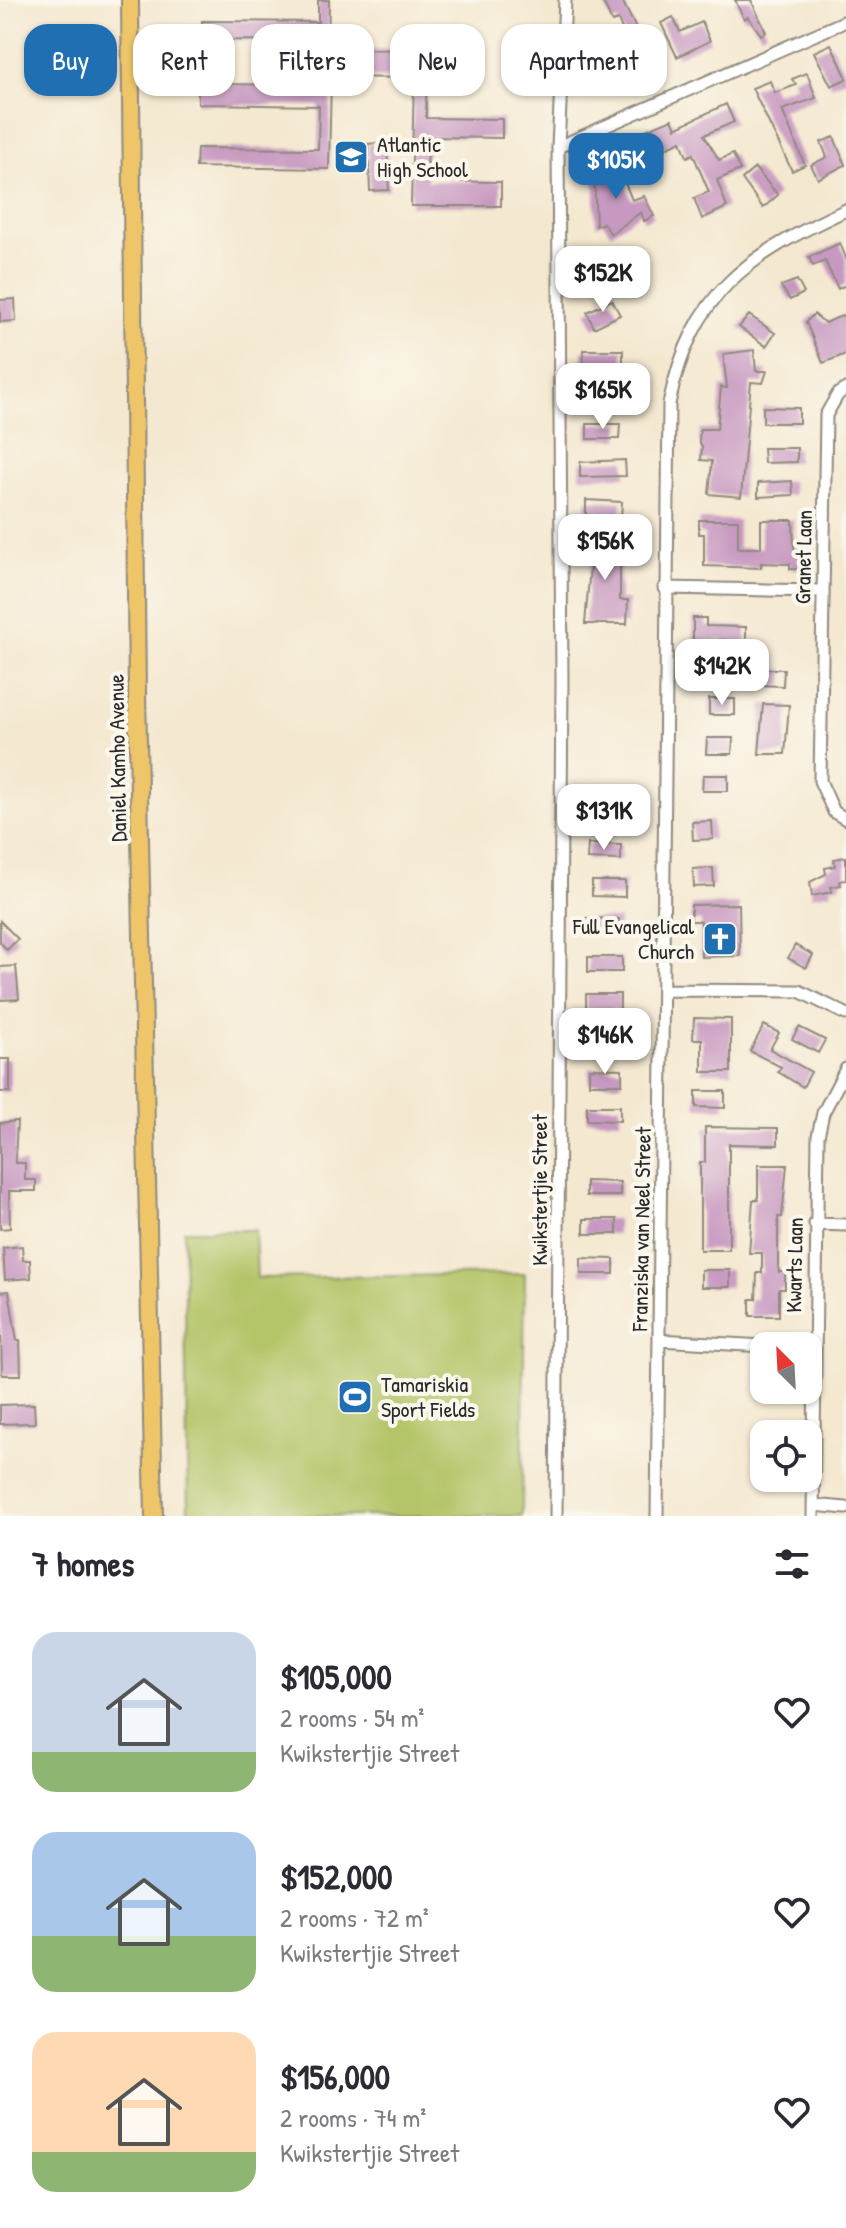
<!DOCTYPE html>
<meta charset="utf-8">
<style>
:root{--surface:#fff;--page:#f7f7f7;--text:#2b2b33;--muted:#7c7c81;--accent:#1f6fb2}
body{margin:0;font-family:"Patrick Hand",sans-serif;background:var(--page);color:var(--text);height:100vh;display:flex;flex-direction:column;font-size:30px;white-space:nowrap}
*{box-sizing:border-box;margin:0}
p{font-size:26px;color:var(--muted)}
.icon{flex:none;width:44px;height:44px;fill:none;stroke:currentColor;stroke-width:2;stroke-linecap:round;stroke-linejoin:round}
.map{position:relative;height:1516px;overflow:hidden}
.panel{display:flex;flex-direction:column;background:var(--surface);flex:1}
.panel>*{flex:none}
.hud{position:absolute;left:24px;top:24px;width:798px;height:72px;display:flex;gap:16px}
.needle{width:52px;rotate:336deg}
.controls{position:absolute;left:750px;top:1332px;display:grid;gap:16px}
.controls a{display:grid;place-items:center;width:72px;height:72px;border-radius:16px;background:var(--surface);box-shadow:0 2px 6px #0004;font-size:40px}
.price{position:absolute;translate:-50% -68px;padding:0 18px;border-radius:16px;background:#fff;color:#222;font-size:26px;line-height:52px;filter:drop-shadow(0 2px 4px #0008)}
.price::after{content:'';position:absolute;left:50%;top:48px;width:24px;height:18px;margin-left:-12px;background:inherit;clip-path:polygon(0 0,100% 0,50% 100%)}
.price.active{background:var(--accent);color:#fff}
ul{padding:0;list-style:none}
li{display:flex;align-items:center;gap:24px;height:200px;padding:0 32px}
li span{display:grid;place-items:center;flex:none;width:224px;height:160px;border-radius:24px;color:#555}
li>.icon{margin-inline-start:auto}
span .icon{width:96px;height:96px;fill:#fffc;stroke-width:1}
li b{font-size:34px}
h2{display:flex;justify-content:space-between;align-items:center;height:96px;padding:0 32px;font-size:34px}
.tag{padding:0 28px;border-radius:24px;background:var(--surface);box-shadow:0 2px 6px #0004;font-size:28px;line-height:72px}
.tag.active{background:var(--accent);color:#fff}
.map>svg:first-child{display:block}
.green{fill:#b4c467;stroke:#707849;stroke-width:2}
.building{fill:#c798c1}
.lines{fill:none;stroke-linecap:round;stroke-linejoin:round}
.minor-casing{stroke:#908a7e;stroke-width:15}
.primary-casing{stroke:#908a7e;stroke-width:20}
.minor{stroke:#fff;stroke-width:11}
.primary{stroke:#eec569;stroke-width:16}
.labels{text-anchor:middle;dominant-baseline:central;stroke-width:8;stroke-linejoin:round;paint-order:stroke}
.poi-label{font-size:22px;fill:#2b2b2b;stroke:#fbf7ec;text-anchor:start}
.street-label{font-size:22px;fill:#2b2b2b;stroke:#fbf7ec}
</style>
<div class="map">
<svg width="846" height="1516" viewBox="0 0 846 1516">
<rect width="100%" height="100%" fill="#fbf7ec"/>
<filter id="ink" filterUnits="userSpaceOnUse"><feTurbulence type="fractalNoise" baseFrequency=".0125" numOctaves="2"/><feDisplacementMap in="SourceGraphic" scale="16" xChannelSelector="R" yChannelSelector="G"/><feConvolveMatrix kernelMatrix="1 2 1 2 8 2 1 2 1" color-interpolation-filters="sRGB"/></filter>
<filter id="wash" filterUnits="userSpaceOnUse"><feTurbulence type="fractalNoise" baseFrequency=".006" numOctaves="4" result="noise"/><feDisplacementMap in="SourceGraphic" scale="32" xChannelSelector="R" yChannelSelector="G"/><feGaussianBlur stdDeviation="1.8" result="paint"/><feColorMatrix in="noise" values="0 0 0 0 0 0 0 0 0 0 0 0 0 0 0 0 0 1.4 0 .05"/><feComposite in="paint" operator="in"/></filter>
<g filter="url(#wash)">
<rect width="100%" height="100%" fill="#f4e8d0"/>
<!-- green -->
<path class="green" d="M184,1230H255L257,1278L525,1274L522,1516H188Z"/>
<g id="blocks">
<!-- building -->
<path class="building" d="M318,0H329L328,49L427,50L426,118L502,119V138L428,137L427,181L501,182V206H411L414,78L331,77L329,169L196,167L197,148L318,149L319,106L198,104V84L316,85L317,41L202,40V21L318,22Z
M602,0H622L651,59L639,65L618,20L612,22Z
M735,0H751L766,32L761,35L748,17L744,19Z
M673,17L680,32L702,22L710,41L677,57L661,23Z
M831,44L846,76V79L831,86L814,52Z
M586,57H603L604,90H586Z
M807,73L816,98L782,110L805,165L792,171L752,88L770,81L775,93L796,85L792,79Z
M726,104L734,122L704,135L719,160L733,154L740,170L717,180L727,207L702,219L694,198L709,192L693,154L687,157L681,141L653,154L643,131L672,119L676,128Z
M834,137L845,165L818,179L811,165L827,157L821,142Z
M387,142L389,190L370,191L368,144Z
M617,164L632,200L644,196L654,216L644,221L641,212L611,234L603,223L596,226L594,176Z
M755,168L778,195L763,208L742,179Z
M840,243L846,258V285L838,289L825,261L813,266L809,257Z
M797,280L804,293L790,300L781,286Z
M15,299L16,321L0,322V300Z
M612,300L620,315L594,328L587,312Z
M814,314L825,323L846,314V354L823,363L806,322Z
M749,315L775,333L766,346L739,327Z
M583,350H623V366H583Z
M754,350L756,371H767L763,383L751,382L741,497L709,494L712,461L701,460L702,446L699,442L700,429H717L721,387L727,388L723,354Z
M587,387H621V403H587Z
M763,407L799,408V423H763Z
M587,424H620L619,439H587Z
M763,448H797V462L764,463Z
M625,460L626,476L580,477V462Z
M792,481L793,495L758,497V483Z
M586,500L622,502L621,518L586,516Z
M699,520H738V548H761V520H793L794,549H803L802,563L799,569H790V564L761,563V568L704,566V534H699Z
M584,536L620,538V600H628L627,624H585L591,555L584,554Z
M693,618H706V626L746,627V646H725V640H693Z
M706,661L732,662L731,678L706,677Z
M758,669H784L783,686L757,685Z
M709,699H735V715H709Z
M763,704L789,705L785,754H759Z
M707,738H733L732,754H706Z
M703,775H728V791H702Z
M590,805L623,806V821L590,820Z
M712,821L713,839L693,840L692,822Z
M588,844L621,845V860L587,859Z
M846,857V880L840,881L841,885L831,887L832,892L812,896L810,882L826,874L825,868L835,866L834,859Z
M713,868L714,886L694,887L693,869Z
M592,881H625V897L592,896Z
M739,904L740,956L701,957V921H691V905Z
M586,918L619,919V934L586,933Z
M0,921L18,939L7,950L0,942Z
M795,945L813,955L806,968L788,958Z
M588,957H622V972H588Z
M16,966L19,999L0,1000V967Z
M586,994H620V1009H586Z
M694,1018L731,1019V1072H702V1039H693Z
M764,1025L779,1033L770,1049L811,1072L803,1087L778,1072L781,1067L750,1051Z
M799,1027L825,1040L818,1053L792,1039Z
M587,1030H620V1045H587Z
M0,1059H10V1092H0Z
M589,1068L622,1069V1084H589Z
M696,1091H725V1108L696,1107Z
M587,1106H620V1121L587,1120Z
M17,1121L15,1163H25V1180H36V1191H9L10,1228L0,1229V1123Z
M705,1127L778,1128V1145L729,1144V1250H700V1162H705Z
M758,1165H787L782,1217H778V1266L779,1272H785V1289H779V1316H750V1299H756L757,1273H762V1253H749L753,1200H758Z
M586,1181L620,1182V1196H586Z
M584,1219H617V1234H584Z
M22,1246L23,1260H30L31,1278L5,1280L3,1248Z
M581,1258L614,1259V1274H581Z
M701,1270H730V1287H701Z
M9,1291L17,1341H20L21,1375H2L0,1292Z
M34,1404L35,1423L0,1424V1405Z"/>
</g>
</g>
<g filter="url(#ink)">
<use href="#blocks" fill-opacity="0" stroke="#908a7e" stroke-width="2"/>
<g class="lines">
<!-- minor casing -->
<g class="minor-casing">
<path id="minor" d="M558,147L846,21
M846,389L838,394L826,415L820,781L834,812L846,819
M664,588L822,591
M665,990L799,991L846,1014
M815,1224L846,1225
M659,1340L764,1346
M813,1505L846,1508
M556,1516L562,680L558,147L565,0
M657,1516L669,404C692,292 747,256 846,210
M813,1516L818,1136L823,1113L846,1069"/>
</g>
<!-- primary casing -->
<g class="primary-casing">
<path id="primary" d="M130,0L137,693L154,1516"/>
</g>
<!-- minor -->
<use href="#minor" class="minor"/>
<!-- primary -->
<use href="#primary" class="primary"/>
</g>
</g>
<!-- icons -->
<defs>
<g id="school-square" transform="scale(1.8)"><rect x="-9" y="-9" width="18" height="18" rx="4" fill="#1f6fb2" stroke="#fbf7ec"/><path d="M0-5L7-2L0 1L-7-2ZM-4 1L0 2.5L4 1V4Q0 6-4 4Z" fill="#fff"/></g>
<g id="church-square" transform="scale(1.8)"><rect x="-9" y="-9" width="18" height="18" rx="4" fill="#1f6fb2" stroke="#fbf7ec"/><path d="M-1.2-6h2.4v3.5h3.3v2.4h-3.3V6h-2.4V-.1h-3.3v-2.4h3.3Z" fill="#fff"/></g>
<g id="stadium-square" transform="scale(1.8)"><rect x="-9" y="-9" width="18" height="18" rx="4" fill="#1f6fb2" stroke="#fbf7ec"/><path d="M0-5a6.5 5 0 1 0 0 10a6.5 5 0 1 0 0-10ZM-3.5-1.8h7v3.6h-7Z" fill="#fff"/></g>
</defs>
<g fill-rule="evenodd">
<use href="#school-square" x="351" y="157"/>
<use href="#church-square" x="720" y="939"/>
<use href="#stadium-square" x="355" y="1397"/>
</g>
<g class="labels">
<!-- poi labels -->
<g class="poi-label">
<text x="377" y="144">Atlantic<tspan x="377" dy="25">High School</tspan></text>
<text x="694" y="926" text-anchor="end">Full Evangelical<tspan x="694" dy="25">Church</tspan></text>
<text x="381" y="1384">Tamariskia<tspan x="381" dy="25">Sport Fields</tspan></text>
</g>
<!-- street labels -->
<g class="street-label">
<text transform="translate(803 557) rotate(-89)">Granet Laan</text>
<text transform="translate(117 758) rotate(-91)">Daniel Kamho Avenue</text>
<text transform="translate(539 1190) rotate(-90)">Kwikstertjie Street</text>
<text transform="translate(641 1229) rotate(-89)">Franziska van Neel Street</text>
<text transform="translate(794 1265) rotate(-89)">Kwarts Laan</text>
</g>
</g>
</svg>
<div class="controls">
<a><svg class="needle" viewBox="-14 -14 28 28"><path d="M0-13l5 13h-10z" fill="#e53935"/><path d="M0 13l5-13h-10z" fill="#7c7c81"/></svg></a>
<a><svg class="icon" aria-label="locate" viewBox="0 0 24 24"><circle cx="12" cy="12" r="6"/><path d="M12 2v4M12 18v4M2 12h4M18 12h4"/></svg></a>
</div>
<b class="price active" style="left:616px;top:201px">$105K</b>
<b class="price" style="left:603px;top:314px">$152K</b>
<b class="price" style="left:603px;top:431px">$165K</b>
<b class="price" style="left:605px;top:582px">$156K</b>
<b class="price" style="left:722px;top:707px">$142K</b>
<b class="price" style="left:604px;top:852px">$131K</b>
<b class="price" style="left:605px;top:1076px">$146K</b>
<div class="hud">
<a class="tag active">Buy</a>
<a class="tag">Rent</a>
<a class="tag">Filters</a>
<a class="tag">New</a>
<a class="tag">Apartment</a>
</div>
</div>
<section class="panel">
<h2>7 homes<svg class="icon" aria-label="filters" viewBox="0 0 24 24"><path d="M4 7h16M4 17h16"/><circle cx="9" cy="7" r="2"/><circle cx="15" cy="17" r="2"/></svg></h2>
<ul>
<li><span style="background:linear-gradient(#c9d6e8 75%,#8fb573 0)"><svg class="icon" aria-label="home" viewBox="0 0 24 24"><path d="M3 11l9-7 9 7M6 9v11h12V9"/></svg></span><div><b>$105,000</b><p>2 rooms · 54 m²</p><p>Kwikstertjie Street</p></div><svg class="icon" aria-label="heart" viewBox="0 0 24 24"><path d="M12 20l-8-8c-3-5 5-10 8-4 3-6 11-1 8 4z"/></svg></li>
<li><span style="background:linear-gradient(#a9c7e8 65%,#8fb573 0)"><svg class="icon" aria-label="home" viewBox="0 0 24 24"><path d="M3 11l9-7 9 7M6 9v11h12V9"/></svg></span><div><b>$152,000</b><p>2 rooms · 72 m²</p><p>Kwikstertjie Street</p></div><svg class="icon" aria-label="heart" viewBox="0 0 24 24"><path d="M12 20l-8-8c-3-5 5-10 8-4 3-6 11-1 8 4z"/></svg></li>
<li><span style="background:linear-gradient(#ffd9b3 75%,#8fb573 0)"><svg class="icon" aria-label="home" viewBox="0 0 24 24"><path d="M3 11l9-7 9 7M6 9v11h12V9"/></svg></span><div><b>$156,000</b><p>2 rooms · 74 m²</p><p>Kwikstertjie Street</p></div><svg class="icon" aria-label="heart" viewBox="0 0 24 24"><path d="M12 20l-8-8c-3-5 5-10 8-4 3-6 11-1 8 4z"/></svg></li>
</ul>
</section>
